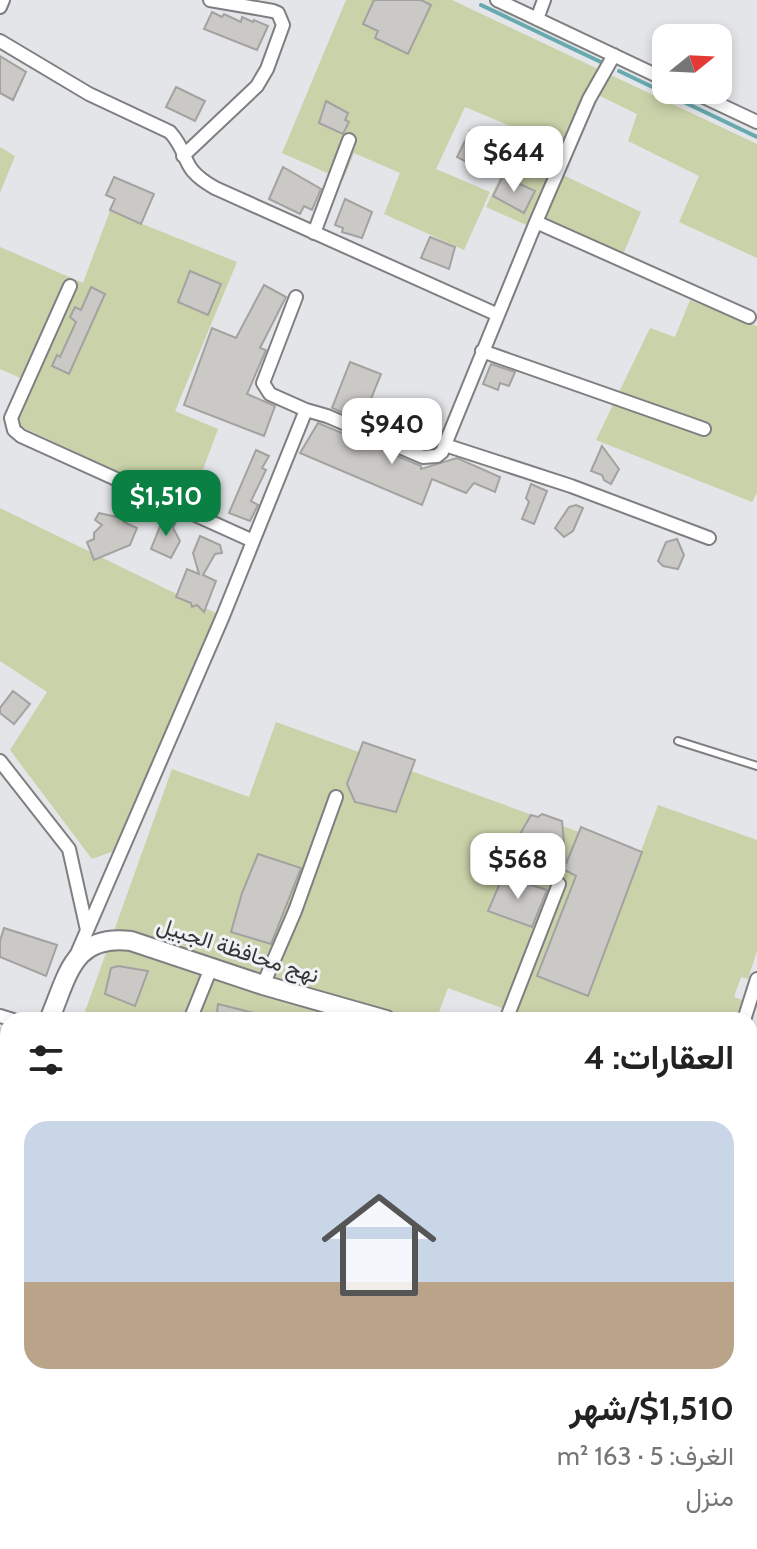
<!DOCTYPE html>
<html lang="ar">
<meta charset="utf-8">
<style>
:root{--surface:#fff;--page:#f6f6f6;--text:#222;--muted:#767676;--accent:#0b8043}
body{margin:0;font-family:Cabin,Vazirmatn,sans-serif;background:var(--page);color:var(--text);direction:rtl;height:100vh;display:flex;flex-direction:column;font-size:30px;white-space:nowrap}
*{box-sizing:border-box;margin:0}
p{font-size:26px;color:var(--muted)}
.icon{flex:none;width:44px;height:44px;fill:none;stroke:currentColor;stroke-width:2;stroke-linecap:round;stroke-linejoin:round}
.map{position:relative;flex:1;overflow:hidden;direction:ltr}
.details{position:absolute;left:0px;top:1012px;width:758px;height:538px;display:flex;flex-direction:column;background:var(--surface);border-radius:24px 24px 0 0;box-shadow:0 4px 12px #0003;direction:rtl}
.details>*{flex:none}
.needle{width:52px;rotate:72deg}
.fabs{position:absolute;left:652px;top:24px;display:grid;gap:16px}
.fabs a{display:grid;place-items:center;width:80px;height:80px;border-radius:16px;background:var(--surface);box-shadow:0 4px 12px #0003;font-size:40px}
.price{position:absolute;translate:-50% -68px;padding:0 18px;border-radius:16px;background:#fff;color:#222;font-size:26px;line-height:52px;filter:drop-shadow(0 2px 4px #0008)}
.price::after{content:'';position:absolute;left:50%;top:48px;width:24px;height:18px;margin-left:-12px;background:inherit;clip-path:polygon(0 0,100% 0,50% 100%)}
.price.active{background:var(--accent);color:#fff}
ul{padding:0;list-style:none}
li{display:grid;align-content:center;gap:16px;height:424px;padding:0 24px}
li span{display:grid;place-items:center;height:248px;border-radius:24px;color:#555}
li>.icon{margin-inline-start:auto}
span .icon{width:144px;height:144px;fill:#fffc;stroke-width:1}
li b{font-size:34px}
h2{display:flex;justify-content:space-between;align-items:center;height:96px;padding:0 24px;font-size:34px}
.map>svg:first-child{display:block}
.green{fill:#c9d2a9}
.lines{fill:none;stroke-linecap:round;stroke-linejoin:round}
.stream{stroke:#66a9ae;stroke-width:4}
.building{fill:#cbc9c6;stroke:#a4a2a0;stroke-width:2}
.lane-casing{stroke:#7d7f81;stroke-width:10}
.street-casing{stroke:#7d7f81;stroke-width:16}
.secondary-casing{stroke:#7d7f81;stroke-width:22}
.lane{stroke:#fff;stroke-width:6}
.street{stroke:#fff;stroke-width:12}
.secondary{stroke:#fff;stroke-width:18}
.labels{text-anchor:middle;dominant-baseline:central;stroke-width:6;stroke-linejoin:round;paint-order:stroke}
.street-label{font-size:22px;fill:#343536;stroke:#f1f2f5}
</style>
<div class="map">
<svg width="757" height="1549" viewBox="0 0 757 1549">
<rect width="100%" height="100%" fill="#e3e5e8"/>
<!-- green -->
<path class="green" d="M346,0H452L757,144V258L679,222L699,176L628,141L637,114L598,95L563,175L641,212L618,266L486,207L522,131L465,107L436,169L490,192L464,250L384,214L400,173L354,153L343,180L282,153Z
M0,147L15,156L0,193Z
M110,211L237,262L175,411L218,429L190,505L9,421L25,380L0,369V247L83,283Z
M690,300L757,326V493L752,502L596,440L650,328L675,337Z
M0,508L228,619L117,850L92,859L10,750L47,692L0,661Z
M276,722L640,854L658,805L757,840V951L748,979L741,977L734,997L742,1000L736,1020H520L521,1015L448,988L436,1020H82L172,769L249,797Z
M0,1028L8,1030V1072L1,1095Z
M8,1226V1402L0,1399V1248Z
M750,1375L757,1378V1524L750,1521Z
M196,1542H363L378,1549H193Z"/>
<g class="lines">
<!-- stream -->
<path class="stream" d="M481,5L605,64
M619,71L757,137"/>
</g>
<!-- building -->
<path class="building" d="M374,0H421L431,5L408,54L375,38L378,31L363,24Z
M212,12L222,17L224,14L241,22L242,17L253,22L254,20L268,26L257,50L204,29Z
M0,56L26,72L13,100L0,93Z
M176,87L205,101L195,121L166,107Z
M326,101L348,113L345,120L349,122L343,134L319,123Z
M478,129L500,140L496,150L500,152L491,170L469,159L467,162L457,157L470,131L475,134Z
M283,167L321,189L312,210L304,206L300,214L269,199Z
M503,176L535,191L524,213L493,196Z
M114,177L154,194L141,224L110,210L115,199L106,195Z
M345,199L372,212L362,238L342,232L343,228L335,225Z
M430,237L455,247L449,269L421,258Z
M190,271L221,284L208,315L178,302Z
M264,285L286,297L260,348L266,350L247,394L275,406L264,436L184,405L212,328L236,338Z
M91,287L105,294L69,374L52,366L57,355L60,357L76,322L70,317L75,307L81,310Z
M350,362L381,374L362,421L332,408Z
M491,364L515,372L509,386L500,383L498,390L483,384Z
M318,423L421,466V469L457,458L500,477L495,492L474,483L466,493L432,479L422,505L300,453Z
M602,446L619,469L611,484L604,480L602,475L591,471Z
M256,450L269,456L262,468L266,470L251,501L258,505L250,521L229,513Z
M531,484L547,491L534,524L522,519L529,502L526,498Z
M576,505L583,508L573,531L564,537L555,528L569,507Z
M99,513L117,517L134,513L124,522L137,528L130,545L94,560L87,542L94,539V533L102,525L95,520Z
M165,514L177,519L173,528L180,541L171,558L151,549Z
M200,536L220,545L222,553L215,554L203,575L216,581L204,612L197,605L192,607L191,603L176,597L187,569L199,574L193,553Z
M677,539L684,555L678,569L663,566L658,561L666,542Z
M13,691L30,704L14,724L0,713V708Z
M363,742L415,760L396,812L355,802L347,784Z
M542,814L562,821L566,864L581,827L642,852L588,996L537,976L576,876L563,869L565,866L533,851L540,842L519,836L531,815L538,817Z
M258,854L301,868L271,944L231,932L242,893Z
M503,876L547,890L532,927L488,911Z
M4,928L57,945L46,976L0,957V941Z
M118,966L148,971L135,1006L105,994L111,968Z
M218,1004L266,1016V1020H216Z"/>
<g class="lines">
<!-- lane casing -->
<g class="lane-casing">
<path id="lane" d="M678,741L757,766"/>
</g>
<!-- street casing -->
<g class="street-casing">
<path id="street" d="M497,0L666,80
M0,7L3,0
M537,19L544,0
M0,41L89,94L170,132C192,157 178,167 215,188L496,314
M689,90L757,122
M183,156L257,86L267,69L283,25L278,13L273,11L210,0
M536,222L749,317
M314,233L349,140
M70,286L11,418L14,430L21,436L253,541
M296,297L263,383L270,394L306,410
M482,351L704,429
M445,445L571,486L709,538
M0,761L69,849L87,930
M76,956L223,616L306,410L327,416L423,457L437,456L442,452L536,222L589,99L614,55
M263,985L295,911L336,797
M0,1016L13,1020
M190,1020L211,968
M506,1020L559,884
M744,1020L757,979
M0,1104L8,1107
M0,1275L8,1266
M0,1361L8,1364
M0,1467L8,1448
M137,1542L157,1549
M527,1542L546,1549"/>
</g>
<!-- secondary casing -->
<g class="secondary-casing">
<path id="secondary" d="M49,1020C68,976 72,934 131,941L263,985L386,1020
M750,1124L757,1127
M0,1144L8,1127"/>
</g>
<!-- lane -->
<use href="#lane" class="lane"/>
<!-- street -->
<use href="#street" class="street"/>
<!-- secondary -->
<use href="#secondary" class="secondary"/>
</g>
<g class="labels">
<!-- street labels -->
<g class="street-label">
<text transform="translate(238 950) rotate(18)">نهج محافظة الجبيل</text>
</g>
</g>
</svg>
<div class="fabs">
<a><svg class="needle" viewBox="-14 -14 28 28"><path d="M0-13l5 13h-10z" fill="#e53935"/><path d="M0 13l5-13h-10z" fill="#767676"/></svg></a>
</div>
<b class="price" style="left:514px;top:194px">$644</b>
<b class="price" style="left:392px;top:466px">$940</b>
<b class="price active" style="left:166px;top:538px">$1,510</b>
<b class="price" style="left:518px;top:901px">$568</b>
<section class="details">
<h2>العقارات: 4<svg class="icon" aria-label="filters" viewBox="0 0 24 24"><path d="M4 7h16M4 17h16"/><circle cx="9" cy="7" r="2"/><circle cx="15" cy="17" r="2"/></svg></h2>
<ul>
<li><span style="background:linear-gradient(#c9d6e8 65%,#b9a48a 0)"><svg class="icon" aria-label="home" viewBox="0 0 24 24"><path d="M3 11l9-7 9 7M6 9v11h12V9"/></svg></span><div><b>$1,510/شهر</b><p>الغرف: 5 · 163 m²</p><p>منزل</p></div></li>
</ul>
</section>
</div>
